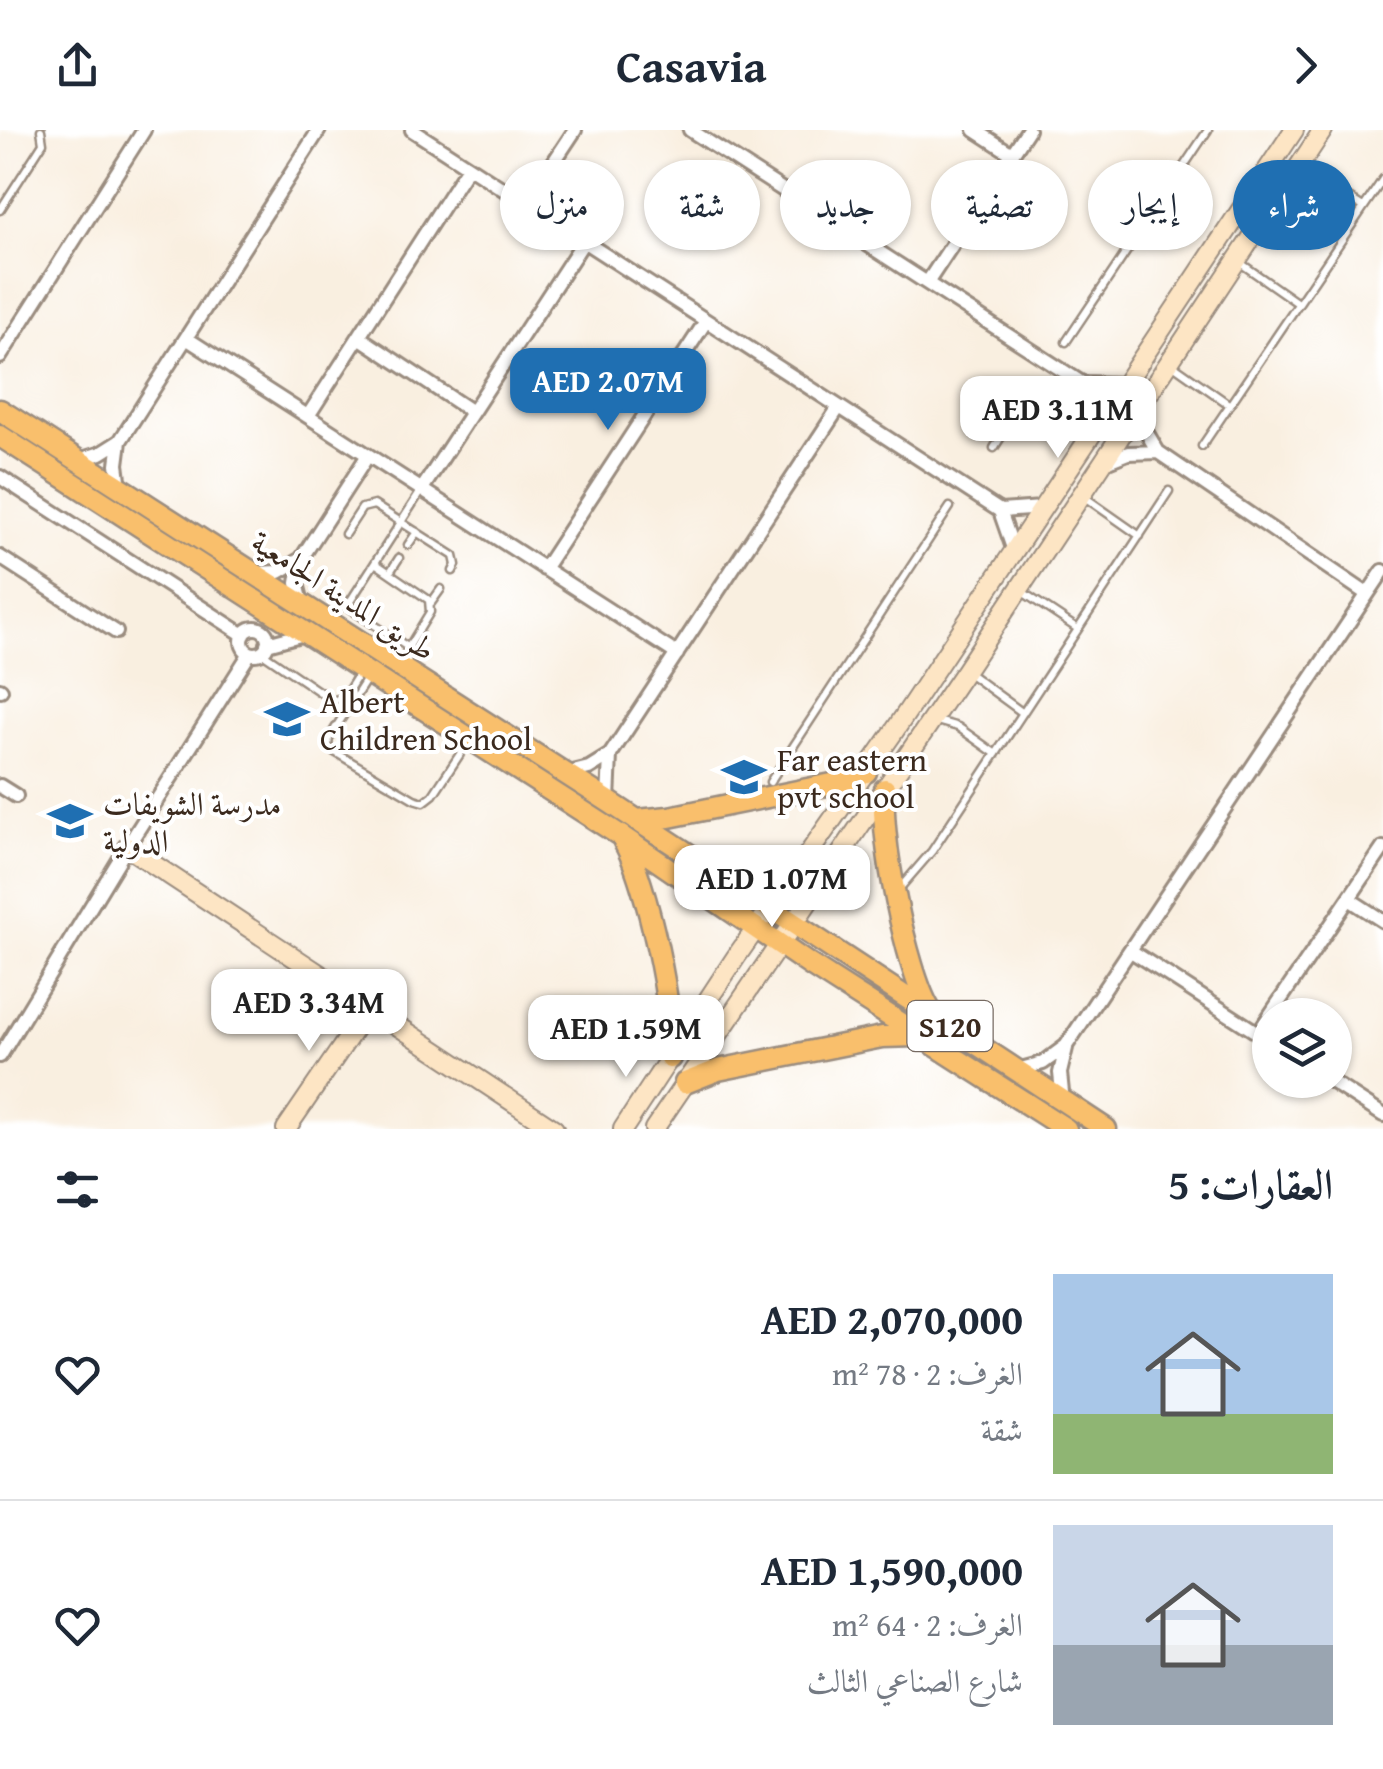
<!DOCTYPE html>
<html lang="ar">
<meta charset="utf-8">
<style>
:root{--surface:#fff;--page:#f2f2f3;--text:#1f2937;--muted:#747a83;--line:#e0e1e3;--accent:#1f6fb2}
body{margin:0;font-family:"Gentium Book Plus",Amiri,serif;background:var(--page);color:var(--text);direction:rtl;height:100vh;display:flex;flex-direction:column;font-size:38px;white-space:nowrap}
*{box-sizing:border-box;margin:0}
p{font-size:32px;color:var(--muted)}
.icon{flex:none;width:55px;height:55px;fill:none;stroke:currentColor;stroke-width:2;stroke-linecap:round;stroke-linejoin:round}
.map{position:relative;height:999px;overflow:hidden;direction:ltr}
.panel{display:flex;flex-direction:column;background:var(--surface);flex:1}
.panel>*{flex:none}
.hud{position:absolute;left:30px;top:30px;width:1325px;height:90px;direction:rtl;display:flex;gap:20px}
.fabs{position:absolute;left:1252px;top:868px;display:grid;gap:20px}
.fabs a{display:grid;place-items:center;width:100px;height:100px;border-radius:50%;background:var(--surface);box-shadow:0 2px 8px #0004;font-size:50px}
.price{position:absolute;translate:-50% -85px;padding:0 22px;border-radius:20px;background:#fff;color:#222;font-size:32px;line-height:65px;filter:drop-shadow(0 2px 5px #0008)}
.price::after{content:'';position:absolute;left:50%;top:60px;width:30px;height:22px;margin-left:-15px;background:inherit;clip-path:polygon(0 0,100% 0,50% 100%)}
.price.active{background:var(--accent);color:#fff}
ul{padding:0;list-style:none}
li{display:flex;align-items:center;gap:30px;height:250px;padding:0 50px}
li+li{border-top:2px solid var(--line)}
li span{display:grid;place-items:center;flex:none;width:280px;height:200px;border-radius:0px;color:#555}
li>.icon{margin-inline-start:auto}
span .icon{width:120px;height:120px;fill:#fffc;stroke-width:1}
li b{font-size:42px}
h2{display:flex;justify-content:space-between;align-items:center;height:120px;padding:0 50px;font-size:42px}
.tag{padding:0 35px;border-radius:45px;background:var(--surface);box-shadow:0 2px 8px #0004;font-size:35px;line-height:90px}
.tag.active{background:var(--accent);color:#fff}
header{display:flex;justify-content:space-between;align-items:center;height:130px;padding:0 50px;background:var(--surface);font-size:45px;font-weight:700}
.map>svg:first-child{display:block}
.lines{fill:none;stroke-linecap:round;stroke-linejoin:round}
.lane-casing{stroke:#9a8c7f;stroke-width:11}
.street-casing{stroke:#9a8c7f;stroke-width:18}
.secondary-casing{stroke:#9a8c7f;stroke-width:22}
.primary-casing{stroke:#9a8c7f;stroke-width:25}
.lane{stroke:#fff;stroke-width:6}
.street{stroke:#fff;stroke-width:12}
.secondary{stroke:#fde5c4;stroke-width:18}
.primary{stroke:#f9bf6c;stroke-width:20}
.labels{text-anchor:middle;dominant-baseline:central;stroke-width:8;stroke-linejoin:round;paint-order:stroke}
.shield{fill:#fff;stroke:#766a62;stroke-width:2.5}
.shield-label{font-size:30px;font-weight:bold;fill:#3b2a1e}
.street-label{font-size:32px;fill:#3b2a1e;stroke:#fff}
.poi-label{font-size:32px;fill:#3b2a1e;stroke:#fff;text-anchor:start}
</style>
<header><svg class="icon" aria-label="forward" viewBox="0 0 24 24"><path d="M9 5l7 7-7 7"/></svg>Casavia<svg class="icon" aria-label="share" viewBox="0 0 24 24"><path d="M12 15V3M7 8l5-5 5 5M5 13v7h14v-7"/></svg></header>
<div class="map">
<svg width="1383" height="999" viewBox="0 0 1383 999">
<rect width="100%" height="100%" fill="#fff"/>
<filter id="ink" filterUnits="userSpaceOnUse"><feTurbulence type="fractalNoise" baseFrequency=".01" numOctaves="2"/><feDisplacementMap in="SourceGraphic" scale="20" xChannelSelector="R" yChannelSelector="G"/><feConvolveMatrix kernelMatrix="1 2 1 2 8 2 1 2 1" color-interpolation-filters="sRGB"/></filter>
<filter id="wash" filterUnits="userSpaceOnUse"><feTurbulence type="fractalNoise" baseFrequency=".0048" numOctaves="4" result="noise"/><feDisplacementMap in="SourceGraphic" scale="40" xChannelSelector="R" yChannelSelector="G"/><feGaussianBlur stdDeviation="2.25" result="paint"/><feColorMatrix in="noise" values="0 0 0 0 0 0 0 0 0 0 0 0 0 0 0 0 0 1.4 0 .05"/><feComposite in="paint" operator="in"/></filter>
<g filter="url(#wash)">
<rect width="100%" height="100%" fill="#f9efe0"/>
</g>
<g filter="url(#ink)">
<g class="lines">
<!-- lane casing -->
<g class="lane-casing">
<path id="lane" d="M1302,37L1363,77
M0,80L43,13L41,0
M1239,132L1299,174
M1066,212L1208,0
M1169,232L1230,275
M1202,316L1383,49
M994,318L1034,256
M1083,366L1140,406
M345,404L362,378L374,375L454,426L456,435L453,441
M408,415L417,402
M375,433L429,470L430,482L408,518
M390,442L399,428
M1021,461L1078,499
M431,473L441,459
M346,476L406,516L408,536
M329,485L351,470L421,361
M261,522L333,571L345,566L360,542
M967,542L1023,583
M368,547L329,608L328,616L333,621L414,669L424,672L433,665L468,612
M937,591L958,597L996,624
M770,652L950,377
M900,758L932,721L1169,361"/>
</g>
<!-- street casing -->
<g class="street-casing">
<path id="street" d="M412,0L1000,381L1014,421
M690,0L1082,253L1095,277L1099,293
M975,0L1012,24
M526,74L575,0
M927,153L1028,0
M359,207L472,282
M186,208L677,524
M0,227L144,0
M1082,253L1124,254
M1141,277L1144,298L1158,322L1367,464
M308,286L468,37
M79,330L101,323L120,311
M1103,333L1128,323L1158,322
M0,347L244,505
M120,357L117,334L120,311L319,0
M422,359L584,111
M1000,381L1042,378
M0,427L116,502
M544,439L706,191
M257,443L279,442L301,429
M302,473L297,453L301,429L368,325
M242 511a13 13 0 1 1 26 0a13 13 0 1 1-26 0Z
M267,514L304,504
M0,559L1,560
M565,644L589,638L610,625L839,277
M0,656L16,666
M608,671L610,625
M1349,769L1383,791
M1131,821L1270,911
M1258,903L1383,718
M0,926L127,717L250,523
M1017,940L1043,933L1066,916L1383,441
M1329,950L1383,985
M1063,972L1060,943L1066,918"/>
</g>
<!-- secondary casing -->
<g class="secondary-casing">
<path id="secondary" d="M127,717L554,999
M286,999L370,876
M623,999L736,827L893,603L1294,0
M654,999L965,541L1323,0"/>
</g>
<!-- primary casing -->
<g class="primary-casing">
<path id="primary" d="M0,280L608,671L1106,999
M0,306L621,706L810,835L1066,999
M885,659C878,700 907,842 929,878
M637,690L669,687L832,654L866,642
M624,712C646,750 676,885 670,928
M685,953L718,940L882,907L917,906"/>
</g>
<!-- lane -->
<use href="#lane" class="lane"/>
<!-- street -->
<use href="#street" class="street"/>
<!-- secondary -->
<use href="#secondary" class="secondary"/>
<!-- primary -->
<use href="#primary" class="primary"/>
</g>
</g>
<!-- icons -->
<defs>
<g id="school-bare" transform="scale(3.45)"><path d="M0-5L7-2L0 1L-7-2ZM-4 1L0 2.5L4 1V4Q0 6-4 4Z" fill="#1f6fb2" stroke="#fff" stroke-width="2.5" paint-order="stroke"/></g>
</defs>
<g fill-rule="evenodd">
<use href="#school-bare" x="287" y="589"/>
<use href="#school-bare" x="744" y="647"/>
<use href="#school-bare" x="70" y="691"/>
</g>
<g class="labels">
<!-- shield labels -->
<rect class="shield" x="907.5" y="871" width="85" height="50" rx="8"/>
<g class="shield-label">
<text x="950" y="896">S120</text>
</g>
<!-- street labels -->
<g class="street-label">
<text transform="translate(344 465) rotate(33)">طريق المدينة الجامعية</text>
</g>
<!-- poi labels -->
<g class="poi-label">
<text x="320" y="571">Albert<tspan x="320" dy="37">Children School</tspan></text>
<text x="777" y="629">Far eastern<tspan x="777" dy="37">pvt school</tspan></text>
<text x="103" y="673">مدرسة الشويفات<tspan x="103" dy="37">الدولية</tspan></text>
</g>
</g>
</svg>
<div class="fabs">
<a><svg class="icon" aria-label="layers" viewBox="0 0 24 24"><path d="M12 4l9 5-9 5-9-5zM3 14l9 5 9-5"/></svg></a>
</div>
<b class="price active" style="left:608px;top:303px">AED 2.07M</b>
<b class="price" style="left:1058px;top:331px">AED 3.11M</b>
<b class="price" style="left:772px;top:800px">AED 1.07M</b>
<b class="price" style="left:309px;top:924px">AED 3.34M</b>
<b class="price" style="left:626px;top:950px">AED 1.59M</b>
<div class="hud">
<a class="tag active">شراء</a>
<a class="tag">إيجار</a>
<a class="tag">تصفية</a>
<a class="tag">جديد</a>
<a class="tag">شقة</a>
<a class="tag">منزل</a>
</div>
</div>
<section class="panel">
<h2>العقارات: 5<svg class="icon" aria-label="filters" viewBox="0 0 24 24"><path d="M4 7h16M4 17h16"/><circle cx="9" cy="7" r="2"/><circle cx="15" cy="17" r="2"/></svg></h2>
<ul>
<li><span style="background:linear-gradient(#a9c7e8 70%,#8fb573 0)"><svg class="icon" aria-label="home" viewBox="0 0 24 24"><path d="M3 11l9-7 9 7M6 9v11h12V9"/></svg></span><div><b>AED 2,070,000</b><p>الغرف: 2 · 78 m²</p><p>شقة</p></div><svg class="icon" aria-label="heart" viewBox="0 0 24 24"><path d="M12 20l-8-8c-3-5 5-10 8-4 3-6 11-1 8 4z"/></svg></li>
<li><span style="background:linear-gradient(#c9d6e8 60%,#9aa5b1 0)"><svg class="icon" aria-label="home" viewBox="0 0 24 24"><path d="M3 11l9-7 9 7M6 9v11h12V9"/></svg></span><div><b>AED 1,590,000</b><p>الغرف: 2 · 64 m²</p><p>شارع الصناعي الثالث</p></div><svg class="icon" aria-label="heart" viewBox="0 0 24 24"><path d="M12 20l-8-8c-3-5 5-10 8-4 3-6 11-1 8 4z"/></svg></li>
</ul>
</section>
